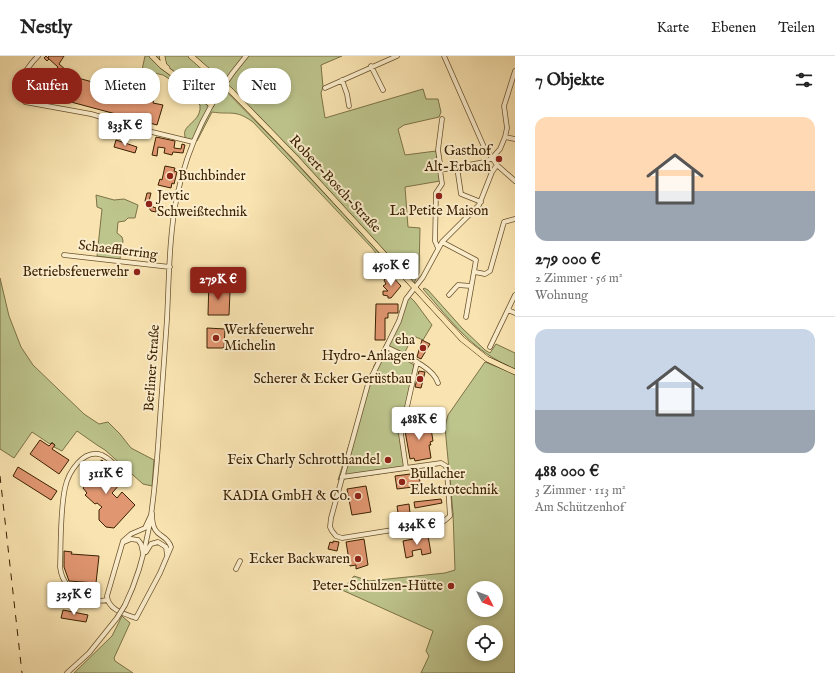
<!DOCTYPE html>
<html lang="de">
<meta charset="utf-8">
<style>
:root{--surface:#fff;--page:#f2f2f2;--text:#222;--muted:#767676;--line:#e0e0e0;--accent:#8f2418}
body{margin:0;font-family:"IM FELL English",serif;background:var(--page);color:var(--text);height:100vh;display:flex;flex-direction:column;font-size:15px;white-space:nowrap}
*{box-sizing:border-box;margin:0}
p{font-size:13px;color:var(--muted)}
.icon{flex:none;width:22px;height:22px;fill:none;stroke:currentColor;stroke-width:2;stroke-linecap:round;stroke-linejoin:round}
.map{position:relative;flex:1;overflow:hidden}
.sheet{display:flex;flex-direction:column;background:var(--surface);width:320px}
.sheet>*{flex:none}
.guide{position:absolute;left:12px;top:12px;width:380px;height:36px;display:flex;gap:8px}
.needle{width:26px;rotate:132deg}
.controls{position:absolute;left:467px;top:525px;display:grid;gap:8px}
.controls a{display:grid;place-items:center;width:36px;height:36px;border-radius:50%;background:var(--surface);box-shadow:0 2px 6px #0003;font-size:20px}
.price{position:absolute;translate:-50% -34px;padding:0 9px;border-radius:4px;background:#fff;color:#222;font-size:13px;line-height:26px;filter:drop-shadow(0 1px 2px #0008)}
.price::after{content:'';position:absolute;left:50%;top:24px;width:12px;height:9px;margin-left:-6px;background:inherit;clip-path:polygon(0 0,100% 0,50% 100%)}
.price.active{background:var(--accent);color:#fff}
ul{padding:0;list-style:none}
li{display:grid;align-content:center;gap:8px;height:212px;padding:0 20px}
li+li{border-top:1px solid var(--line)}
li span{display:grid;place-items:center;height:124px;border-radius:12px;color:#555}
li>.icon{margin-inline-start:auto}
span .icon{width:72px;height:72px;fill:#fffc;stroke-width:1}
li b{font-size:17px}
h2{display:flex;justify-content:space-between;align-items:center;height:48px;padding:0 20px;font-size:17px}
.chip{padding:0 14px;border-radius:16px;background:var(--surface);box-shadow:0 2px 6px #0003;font-size:14px;line-height:36px}
.chip.active{background:var(--accent);color:#fff}
header{display:flex;align-items:center;gap:24px;box-sizing:border-box;height:56px;padding:0 20px;background:var(--surface);border-bottom:1px solid var(--line)}
header strong{font-size:19px}
nav{display:flex;gap:22px;margin-inline-start:auto;font-size:14px}
main{display:flex;flex:1;min-height:0}
.map>svg:first-child{display:block}
.green{fill:#bdc48c;stroke:#7c7247;fill-rule:evenodd}
.building{fill:#e09671;stroke:#3b2102}
.lines{fill:none;stroke-linecap:round;stroke-linejoin:round}
.minor-casing{stroke:#6a522e;stroke-width:5.5}
.major-casing{stroke:#3b2102;stroke-width:6}
.minor{stroke:#fbedcc;stroke-width:4}
.major{stroke:#f9e4b1;stroke-width:5}
.rail{stroke:#3b2102;stroke-width:1;stroke-dasharray:7 7;stroke-linecap:butt}
.minor-bridge-casing{stroke:#6a522e;stroke-width:5.5;stroke-linecap:butt}
.major-bridge-casing{stroke:#3b2102;stroke-width:6;stroke-linecap:butt}
.minor-bridge{stroke:#fbedcc;stroke-width:4}
.major-bridge{stroke:#f9e4b1;stroke-width:5}
.poi-dot{fill:#8f2418;stroke:#fbedcc;stroke-width:1.5}
.labels{text-anchor:middle;dominant-baseline:central;stroke-width:4;stroke-linejoin:round;paint-order:stroke}
.poi-label{font-size:14px;fill:#3b2102;stroke:#fbedcc;text-anchor:end}
.street-label{font-size:14px;fill:#3b2102;stroke:#fbedcc}
</style>
<header>
<strong>Nestly</strong>
<nav><a>Karte</a><a>Ebenen</a><a>Teilen</a></nav>
</header>
<main>
<div class="map">
<svg width="515" height="617" viewBox="0 0 515 617">
<rect width="100%" height="100%" fill="#f9e4b1"/>
<filter id="stains"><feTurbulence type="fractalNoise" baseFrequency=".005" numOctaves="4"/><feColorMatrix values="0 0 0 0 .2 0 0 0 0 .09 0 0 0 0 .02 0 0 0 .5 -.17"/></filter>
<radialGradient id="worn" r=".72"><stop offset=".6" stop-color="#630" stop-opacity="0"/><stop offset="1" stop-color="#630" stop-opacity=".3"/></radialGradient>
<!-- green -->
<path class="green" d="M145,0H342L321,9L323,31L321,37L325,62L423,33L426,43H438L441,56L439,61L404,69L398,73L405,99L436,95L440,125L405,131L408,171L420,172L419,217L414,227L219,20L215,24L280,90L369,185L391,211L388,213L372,192L253,66C235,53 231,59 212,56L197,85L185,82C185,79 184,77 185,75C187,68 202,63 200,49L176,27L163,19L142,14Z
M96,139L114,144L124,143L138,149L135,162H128L125,165L118,166L117,177L122,181L123,185L120,203L97,200L102,153L97,151Z
M0,222L9,260L21,291L33,309L84,358L99,368L108,366L120,378L131,392L154,404L152,430L143,428L105,394L97,389L77,375L62,395L54,391L55,389L52,386L50,388L32,376L14,402L0,393Z
M424,232L428,234L462,272L485,294L490,297L496,288L515,297V313C472,295 453,267 423,233Z
M407,238L415,246L432,269L423,284L413,280L402,302L414,309L400,379L405,414L338,424L374,310L400,259Z
M485,306L515,318V617H421L429,600L426,595L433,575L342,534L354,520L369,525L445,517L455,514L453,457L445,371L448,359ZM474,532H496V554H474ZM474,576H496V598H474Z
M122,560L130,567L114,602L115,605L133,617H74L112,580Z"/>
<!-- building -->
<path class="building" d="M46,0L49,3L48,1L49,0H64L59,8L66,14L55,26L50,21L58,11L49,3L47,5L44,2Z
M78,22L154,43L153,47L163,49L157,69L71,46Z
M33,32L44,36L41,44L29,40Z
M156,81L175,85L174,92L181,93L182,88L185,89L183,97L173,96L172,99L164,97L165,92L158,91L157,100L152,99Z
M116,84L137,91L135,97L114,91Z
M165,110L175,112L174,115L177,116L174,128L172,127L171,132L158,129L160,123L162,124Z
M147,137H151L149,145L153,151L156,152V156L151,155L145,145Z
M390,218L401,230L391,242H388V240L383,239V235H388L383,230L386,228L384,224Z
M209,223H212V230L223,231V233H228L227,236H230L229,259H208Z
M376,248H398V257H388V262H385V284H375Z
M207,272L225,273L224,292H207Z
M422,284L430,288L421,303L417,301Z
M419,315L425,316L421,332L415,331Z
M430,366L433,385L430,386L431,389H429L431,402L415,405L414,402L410,403L405,375L406,370Z
M40,384L49,390L52,387L55,389L52,393L69,404L59,418L30,398Z
M102,404L110,412L105,418L109,422L112,419L120,428L112,437L117,442L122,436L135,449L114,472L106,471L99,464V454L102,451L97,447L95,448L85,439L87,437L83,432L88,426L81,419L93,408L95,409Z
M18,411L57,435L51,444L13,420Z
M418,417L421,430L397,433L395,420Z
M366,430L371,456L352,459L347,433Z
M441,443L442,447L415,452L414,446Z
M409,448L411,466L405,467V463L399,464L397,450Z
M428,480L431,497L422,499L421,493L412,495L413,500L406,502L403,485Z
M364,483L368,509L356,513V509L350,510L346,486Z
M333,485L339,486L337,495L328,493L330,486L333,487Z
M64,495L72,496L71,498L99,500L96,527L69,525L64,511Z
M63,554L88,559L86,566L61,562Z"/>
<g class="lines">
<!-- minor casing -->
<g class="minor-casing">
<path id="minor" d="M38,0C28,10 11,33 25,46L91,58L152,76L193,86
M444,0L484,91L497,109L515,125
M371,10L383,34
M342,24L347,38L349,50
M325,32L397,0
M505,81L515,83
M457,111L461,138L481,146
M441,114L438,94L442,63
M442,186L476,204L466,261
M438,192L435,185L436,137L442,128L440,114L485,106L493,101L500,93L505,81L507,72L504,50L515,15
M64,199L170,211
M475,216L485,218L490,215L504,166L515,163
M449,239L458,229L471,230
M508,254L515,257
M386,291C402,299 433,310 438,327
M490,291L515,239
M406,412L401,378L417,306
M342,421L441,407L446,410L447,416L450,460L443,466L342,482L336,480L332,475L330,471L331,462L368,328L399,265L406,243L423,221L442,186L479,149L492,116L497,109
M152,457C152,485 166,475 171,491L160,517L136,562C125,558 108,554 107,540L123,485L131,478L145,472Z
M124,486L131,483L138,484L141,488L143,497
M146,496L151,488L158,486L166,491L167,499
M236,513L240,505
M107,544C99,546 94,544 86,540C71,534 62,528 60,511C61,487 60,455 65,432C68,417 83,392 102,399C112,404 124,417 128,428
M125,549C149,500 154,445 158,390C161,348 164,306 167,263C169,223 169,179 177,140C188,88 212,40 246,0
M67,617L89,597L117,562"/>
</g>
<!-- major casing -->
<g class="major-casing">
<path id="major" d="M152,0L162,10L192,32L211,49
M162,0L164,9L167,12
M191,0L216,22
M195,31L213,45
M231,35L295,101L462,283L487,303L515,316
M204,36H213L222,31"/>
</g>
<!-- minor -->
<use href="#minor" class="minor"/>
<!-- major -->
<use href="#major" class="major"/>
<!-- rail -->
<path class="rail" d="M0,420L22,617"/>
<!-- minor-bridge casing -->
<g class="minor-bridge-casing">
<path id="minor-bridge" d="M117,562L125,549"/>
</g>
<!-- major-bridge casing -->
<g class="major-bridge-casing">
<path id="major-bridge" d="M216,22L231,35"/>
</g>
<!-- minor-bridge -->
<use href="#minor-bridge" class="minor-bridge"/>
<!-- major-bridge -->
<use href="#major-bridge" class="major-bridge"/>
</g>
<!-- markers -->
<g class="poi-dot">
<circle cx="499" cy="103" r="4"/>
<circle cx="170" cy="120" r="4"/>
<circle cx="439" cy="140" r="4"/>
<circle cx="149" cy="148" r="4"/>
<circle cx="137" cy="216" r="4"/>
<circle cx="216" cy="282" r="4"/>
<circle cx="423" cy="292" r="4"/>
<circle cx="420" cy="323" r="4"/>
<circle cx="388" cy="404" r="4"/>
<circle cx="402" cy="426" r="4"/>
<circle cx="358" cy="440" r="4"/>
<circle cx="358" cy="503" r="4"/>
<circle cx="451" cy="530" r="4"/>
</g>
<g class="labels">
<!-- poi labels -->
<g class="poi-label">
<text x="491" y="95">Gasthof<tspan x="491" dy="16">Alt-Erbach</tspan></text>
<text x="178" y="120" text-anchor="start">Buchbinder</text>
<text x="157" y="140" text-anchor="start">Jevtic<tspan x="157" dy="16">Schweißtechnik</tspan></text>
<text x="439" y="155" text-anchor="middle">La Petite Maison</text>
<text x="129" y="216">Betriebsfeuerwehr</text>
<text x="224" y="274" text-anchor="start">Werkfeuerwehr<tspan x="224" dy="16">Michelin</tspan></text>
<text x="415" y="284">eha<tspan x="415" dy="16">Hydro-Anlagen</tspan></text>
<text x="412" y="323">Scherer &amp; Ecker Gerüstbau</text>
<text x="380" y="404">Feix Charly Schrotthandel</text>
<text x="410" y="418" text-anchor="start">Bullacher<tspan x="410" dy="16">Elektrotechnik</tspan></text>
<text x="350" y="440">KADIA GmbH &amp; Co.</text>
<text x="350" y="503">Ecker Backwaren</text>
<text x="443" y="530">Peter-Schulzen-Hütte</text>
</g>
<!-- street labels -->
<g class="street-label">
<text transform="translate(335 128) rotate(47)">Robert-Bosch-Straße</text>
<text transform="translate(118 194) rotate(7)">Schaefflerring</text>
<text transform="translate(152 312) rotate(-86)">Berliner Straße</text>
</g>
</g>
<rect width="100%" height="100%" filter="url(#stains)"/>
<rect width="100%" height="100%" fill="url(#worn)"/>
</svg>
<div class="controls">
<a><svg class="needle" viewBox="-14 -14 28 28"><path d="M0-13l5 13h-10z" fill="#e53935"/><path d="M0 13l5-13h-10z" fill="#767676"/></svg></a>
<a><svg class="icon" aria-label="locate" viewBox="0 0 24 24"><circle cx="12" cy="12" r="6"/><path d="M12 2v4M12 18v4M2 12h4M18 12h4"/></svg></a>
</div>
<b class="price" style="left:125px;top:91px">833K €</b>
<b class="price" style="left:391px;top:231px">450K €</b>
<b class="price active" style="left:218px;top:245px">279K €</b>
<b class="price" style="left:419px;top:385px">488K €</b>
<b class="price" style="left:106px;top:439px">311K €</b>
<b class="price" style="left:417px;top:490px">434K €</b>
<b class="price" style="left:74px;top:560px">325K €</b>
<div class="guide">
<a class="chip active">Kaufen</a>
<a class="chip">Mieten</a>
<a class="chip">Filter</a>
<a class="chip">Neu</a>
</div>
</div>
<section class="sheet">
<h2>7 Objekte<svg class="icon" aria-label="filters" viewBox="0 0 24 24"><path d="M4 7h16M4 17h16"/><circle cx="9" cy="7" r="2"/><circle cx="15" cy="17" r="2"/></svg></h2>
<ul>
<li><span style="background:linear-gradient(#ffd9b3 60%,#9aa5b1 0)"><svg class="icon" aria-label="home" viewBox="0 0 24 24"><path d="M3 11l9-7 9 7M6 9v11h12V9"/></svg></span><div><b>279 000 €</b><p>2 Zimmer · 56 m²</p><p>Wohnung</p></div></li>
<li><span style="background:linear-gradient(#c9d6e8 65%,#9aa5b1 0)"><svg class="icon" aria-label="home" viewBox="0 0 24 24"><path d="M3 11l9-7 9 7M6 9v11h12V9"/></svg></span><div><b>488 000 €</b><p>3 Zimmer · 113 m²</p><p>Am Schützenhof</p></div></li>
</ul>
</section>
</main>
